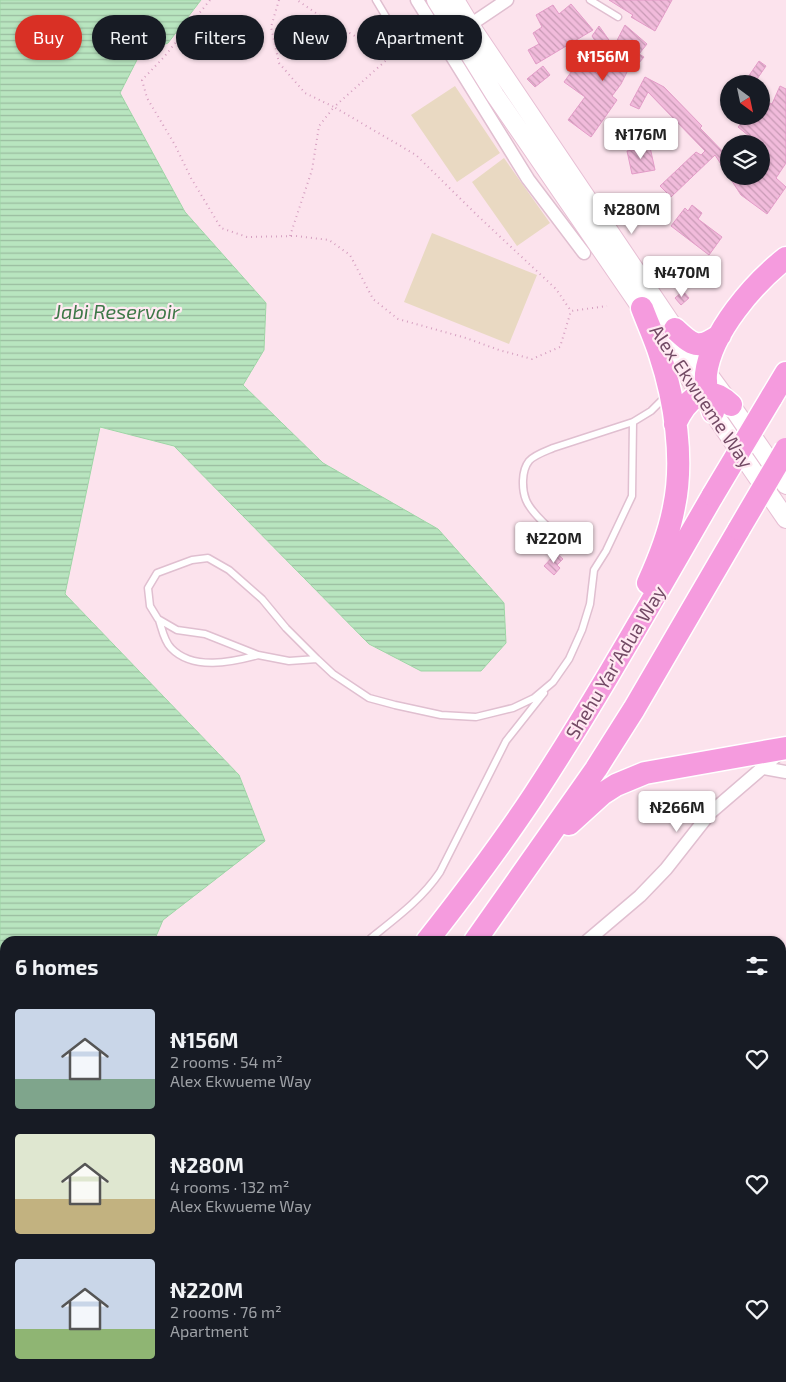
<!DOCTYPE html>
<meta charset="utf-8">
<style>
:root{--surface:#171b24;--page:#242831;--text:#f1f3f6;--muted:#9ea1a6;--accent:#d93025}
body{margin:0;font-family:"Exo 2",sans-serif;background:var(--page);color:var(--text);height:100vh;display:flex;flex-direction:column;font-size:19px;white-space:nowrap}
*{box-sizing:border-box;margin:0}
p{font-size:16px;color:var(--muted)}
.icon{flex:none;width:28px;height:28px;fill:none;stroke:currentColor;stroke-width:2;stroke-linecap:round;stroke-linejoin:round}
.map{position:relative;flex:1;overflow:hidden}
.details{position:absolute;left:0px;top:936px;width:786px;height:446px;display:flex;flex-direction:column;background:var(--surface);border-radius:15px 15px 0 0;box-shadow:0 1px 4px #0004}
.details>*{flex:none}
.top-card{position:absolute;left:15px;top:15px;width:500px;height:45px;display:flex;gap:10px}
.needle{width:32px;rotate:147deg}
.buttons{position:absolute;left:720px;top:75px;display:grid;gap:10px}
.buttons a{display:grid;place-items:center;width:50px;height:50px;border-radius:50%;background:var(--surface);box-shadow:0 1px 4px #0004;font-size:25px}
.price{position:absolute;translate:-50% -42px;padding:0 11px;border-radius:5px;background:#fff;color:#222;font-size:16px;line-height:32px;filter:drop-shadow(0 1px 2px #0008)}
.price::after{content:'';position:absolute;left:50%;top:30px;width:15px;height:11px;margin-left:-8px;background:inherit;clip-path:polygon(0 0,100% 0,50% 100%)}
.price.selected{background:var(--accent);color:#fff}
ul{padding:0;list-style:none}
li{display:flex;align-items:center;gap:15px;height:125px;padding:0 15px}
li span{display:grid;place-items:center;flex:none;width:140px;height:100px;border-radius:5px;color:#555}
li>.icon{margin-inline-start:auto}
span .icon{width:60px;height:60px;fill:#fffc;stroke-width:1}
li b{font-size:21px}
h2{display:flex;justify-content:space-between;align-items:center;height:60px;padding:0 15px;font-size:21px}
.chip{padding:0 18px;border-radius:22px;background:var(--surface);box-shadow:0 1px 4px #0004;font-size:18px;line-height:45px}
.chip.selected{background:var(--accent);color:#fff}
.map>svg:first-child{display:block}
.residential{fill:#f5d5e3}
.green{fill:#e9d9c2}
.water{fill:url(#water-rules);stroke:#9fd6a7}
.building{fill:url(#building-back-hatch);stroke:#e39cc8}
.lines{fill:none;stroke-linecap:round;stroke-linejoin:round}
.lane-casing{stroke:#e0bfd0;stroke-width:9}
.street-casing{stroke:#e0bfd0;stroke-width:15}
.secondary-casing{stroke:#e7bfd4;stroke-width:20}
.highway-casing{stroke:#fff;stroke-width:25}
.path{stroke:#d59fc0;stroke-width:2;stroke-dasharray:1 4;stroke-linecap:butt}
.lane{stroke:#fff;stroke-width:6}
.street{stroke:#fff;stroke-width:12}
.secondary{stroke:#fff;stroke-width:18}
.highway{stroke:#f59bde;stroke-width:22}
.highway-bridge-casing{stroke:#fff;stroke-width:25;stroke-linecap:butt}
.highway-bridge{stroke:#f59bde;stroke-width:22}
.labels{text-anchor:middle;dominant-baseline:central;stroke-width:4.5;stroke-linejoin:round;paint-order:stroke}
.street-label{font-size:19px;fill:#734a65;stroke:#ffe9f2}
.water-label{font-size:20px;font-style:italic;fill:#3e7848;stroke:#ffe9f2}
</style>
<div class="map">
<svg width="786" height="1382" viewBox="0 0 786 1382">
<defs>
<pattern id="water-rules" width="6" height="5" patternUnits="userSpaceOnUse" patternTransform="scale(1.25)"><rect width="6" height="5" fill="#b8e5bf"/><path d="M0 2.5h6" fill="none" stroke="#9abc9f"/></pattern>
<pattern id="building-back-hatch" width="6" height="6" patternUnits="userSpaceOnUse" patternTransform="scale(1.25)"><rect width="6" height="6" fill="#f1bbdb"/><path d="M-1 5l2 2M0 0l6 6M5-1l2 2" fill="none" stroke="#c89ab5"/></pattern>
</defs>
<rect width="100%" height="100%" fill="#fce3ed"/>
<!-- residential -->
<path class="residential" d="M786,1014V1382H437L442,1378H781V1019Z"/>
<!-- green -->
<path class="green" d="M455,86L500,153L457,182L411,115Z
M504,158L550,223L517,246L472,182Z
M432,233L537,275L509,344L404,302Z"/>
<!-- water -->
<path class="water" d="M0,0H201L168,43L140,54L120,93L185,212L266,303L264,350L243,385L323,463L438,529L504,603L506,643L481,671H421L369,644L174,446L100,427L65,594L239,775L265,841L163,920L154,941H5V1229L0,1228Z"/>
<!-- building -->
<path class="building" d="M609,0H672L655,31L631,17L633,15Z
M571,4L593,30L536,64L528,50L539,44L533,33L542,27L536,15L553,5L559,14Z
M625,25L647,44L639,54L644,57L638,64L633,60L621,84L612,96L617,100L591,137L568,120L585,97L564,82L579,61L599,75Z
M599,26L609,40L599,47L592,36Z
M759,61L766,66L755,82L748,77Z
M543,66L550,75L535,87L527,79Z
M645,77L664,87L702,126L700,128L729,158V176H761V144H752L746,140L749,136L738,127L748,116H762L770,103L772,104L780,86L786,89V163L776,178L786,187L767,214L741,195L715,155L671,197L660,186L696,152L701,155L705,151L648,92L639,109L630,105Z
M650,147L655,170L632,174L627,151Z
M692,205L702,213L698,219L722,237L709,255L671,226L685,208L688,211Z
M683,291L689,298L681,305L675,298Z
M556,553L563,559L557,565L560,568L554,575L544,566Z"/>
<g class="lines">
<!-- lane casing -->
<g class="lane-casing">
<path id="lane" d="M376,0L404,47C419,61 430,50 444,41
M590,0L618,17
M546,525C539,518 530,510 526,500C522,490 521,471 529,461C534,455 546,451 553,448L633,422L651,411L662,400L667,398
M159,620C162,629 164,641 171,648C193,671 232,662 258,655
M317,659L289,661L258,655L205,634L177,630L158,619L150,606L148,588L157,573L192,560L208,558L229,570L262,599L286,628L317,659L333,674L369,698L395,705L441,715L476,717L513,708L534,698L553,682L569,659L582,630L590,604L594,570L606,551L632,496L633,422
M371,938C396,918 422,899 440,872L506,741L544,693"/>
</g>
<!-- street casing -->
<g class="street-casing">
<path id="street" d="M417,0L528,179L584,253
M464,29L507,0
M764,768L786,772
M587,941L640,896L666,869L710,813L782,751
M781,1002L786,997
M781,1201L786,1196
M268,1378L270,1382
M343,1378L345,1382
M427,1382L431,1378
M611,1382L615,1378
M639,1382L640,1378"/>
</g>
<!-- secondary casing -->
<g class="secondary-casing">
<path id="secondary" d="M436,0L495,95L786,519
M455,0L470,25L675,329L731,405L786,485"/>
</g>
<!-- highway casing -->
<g class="highway-casing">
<path id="highway" d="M642,308C648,324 655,339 660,355C675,400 684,460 674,507C669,534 659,559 648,583
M675,329C693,346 698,350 720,335
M771,398L786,373
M713,412C708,399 705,388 706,374C711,332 754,283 786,258
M675,424C687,398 706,381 731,405
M569,824L602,794L616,785L645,773L786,748
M427,941C464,894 501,845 534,795C598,697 655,595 713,495
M475,941L596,769L634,709L739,529
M0,1369L5,1365
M35,1382L41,1378"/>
</g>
<!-- path -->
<path class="path" d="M210,0L164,57L142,80L147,98L175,145L191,178L221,228L247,237L296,236L329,240L350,255L373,299L398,319L466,338L499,350L532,359L560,347L571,311
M279,0L271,27L279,63L305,93L334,107L391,56L326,20L297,0
M290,236L312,170L319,126L334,107L416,155L478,216L556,289L571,311L607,306"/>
<!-- lane -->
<use href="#lane" class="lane"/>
<!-- street -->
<use href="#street" class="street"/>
<!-- secondary -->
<use href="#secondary" class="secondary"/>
<!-- highway -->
<use href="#highway" class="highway"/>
<!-- highway-bridge casing -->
<g class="highway-bridge-casing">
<path id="highway-bridge" d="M713,495L771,398
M739,529L786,449"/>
</g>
<!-- highway-bridge -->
<use href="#highway-bridge" class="highway-bridge"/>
</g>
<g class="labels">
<!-- street labels -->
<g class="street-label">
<text transform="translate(702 396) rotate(56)">Alex Ekwueme Way</text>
<text transform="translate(615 662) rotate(-59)">Shehu Yar'Adua Way</text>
</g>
<!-- water labels -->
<g class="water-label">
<text x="117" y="311">Jabi Reservoir</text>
</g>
</g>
</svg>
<div class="buttons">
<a><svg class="needle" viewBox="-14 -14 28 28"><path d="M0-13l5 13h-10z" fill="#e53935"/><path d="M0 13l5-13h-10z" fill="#9ea1a6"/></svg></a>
<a><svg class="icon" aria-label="layers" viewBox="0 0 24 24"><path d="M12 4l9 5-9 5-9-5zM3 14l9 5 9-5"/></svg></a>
</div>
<b class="price selected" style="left:603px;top:82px">₦156M</b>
<b class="price" style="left:641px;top:160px">₦176M</b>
<b class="price" style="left:632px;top:235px">₦280M</b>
<b class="price" style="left:682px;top:298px">₦470M</b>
<b class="price" style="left:554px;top:564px">₦220M</b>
<b class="price" style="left:677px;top:833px">₦266M</b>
<div class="top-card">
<a class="chip selected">Buy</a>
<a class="chip">Rent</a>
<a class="chip">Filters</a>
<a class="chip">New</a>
<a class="chip">Apartment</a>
</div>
<section class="details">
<h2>6 homes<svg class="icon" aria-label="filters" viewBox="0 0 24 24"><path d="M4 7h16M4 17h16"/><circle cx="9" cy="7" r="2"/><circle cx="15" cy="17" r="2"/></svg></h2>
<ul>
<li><span style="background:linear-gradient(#c9d6e8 70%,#7fa58c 0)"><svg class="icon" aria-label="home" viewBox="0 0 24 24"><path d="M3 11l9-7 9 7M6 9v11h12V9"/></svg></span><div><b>₦156M</b><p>2 rooms · 54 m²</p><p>Alex Ekwueme Way</p></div><svg class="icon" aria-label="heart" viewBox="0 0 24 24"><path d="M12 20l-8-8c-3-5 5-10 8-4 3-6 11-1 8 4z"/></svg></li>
<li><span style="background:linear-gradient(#dfe7d0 65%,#c2b280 0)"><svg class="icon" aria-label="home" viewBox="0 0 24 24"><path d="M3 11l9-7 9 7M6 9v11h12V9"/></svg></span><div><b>₦280M</b><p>4 rooms · 132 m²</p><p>Alex Ekwueme Way</p></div><svg class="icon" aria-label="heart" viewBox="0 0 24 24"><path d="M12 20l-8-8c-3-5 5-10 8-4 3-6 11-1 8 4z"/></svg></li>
<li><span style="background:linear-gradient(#c9d6e8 70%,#8fb573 0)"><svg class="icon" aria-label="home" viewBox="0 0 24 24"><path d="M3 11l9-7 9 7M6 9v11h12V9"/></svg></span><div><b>₦220M</b><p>2 rooms · 76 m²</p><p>Apartment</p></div><svg class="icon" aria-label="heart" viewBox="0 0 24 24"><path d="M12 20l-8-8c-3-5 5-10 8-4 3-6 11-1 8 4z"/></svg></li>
</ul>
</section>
</div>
